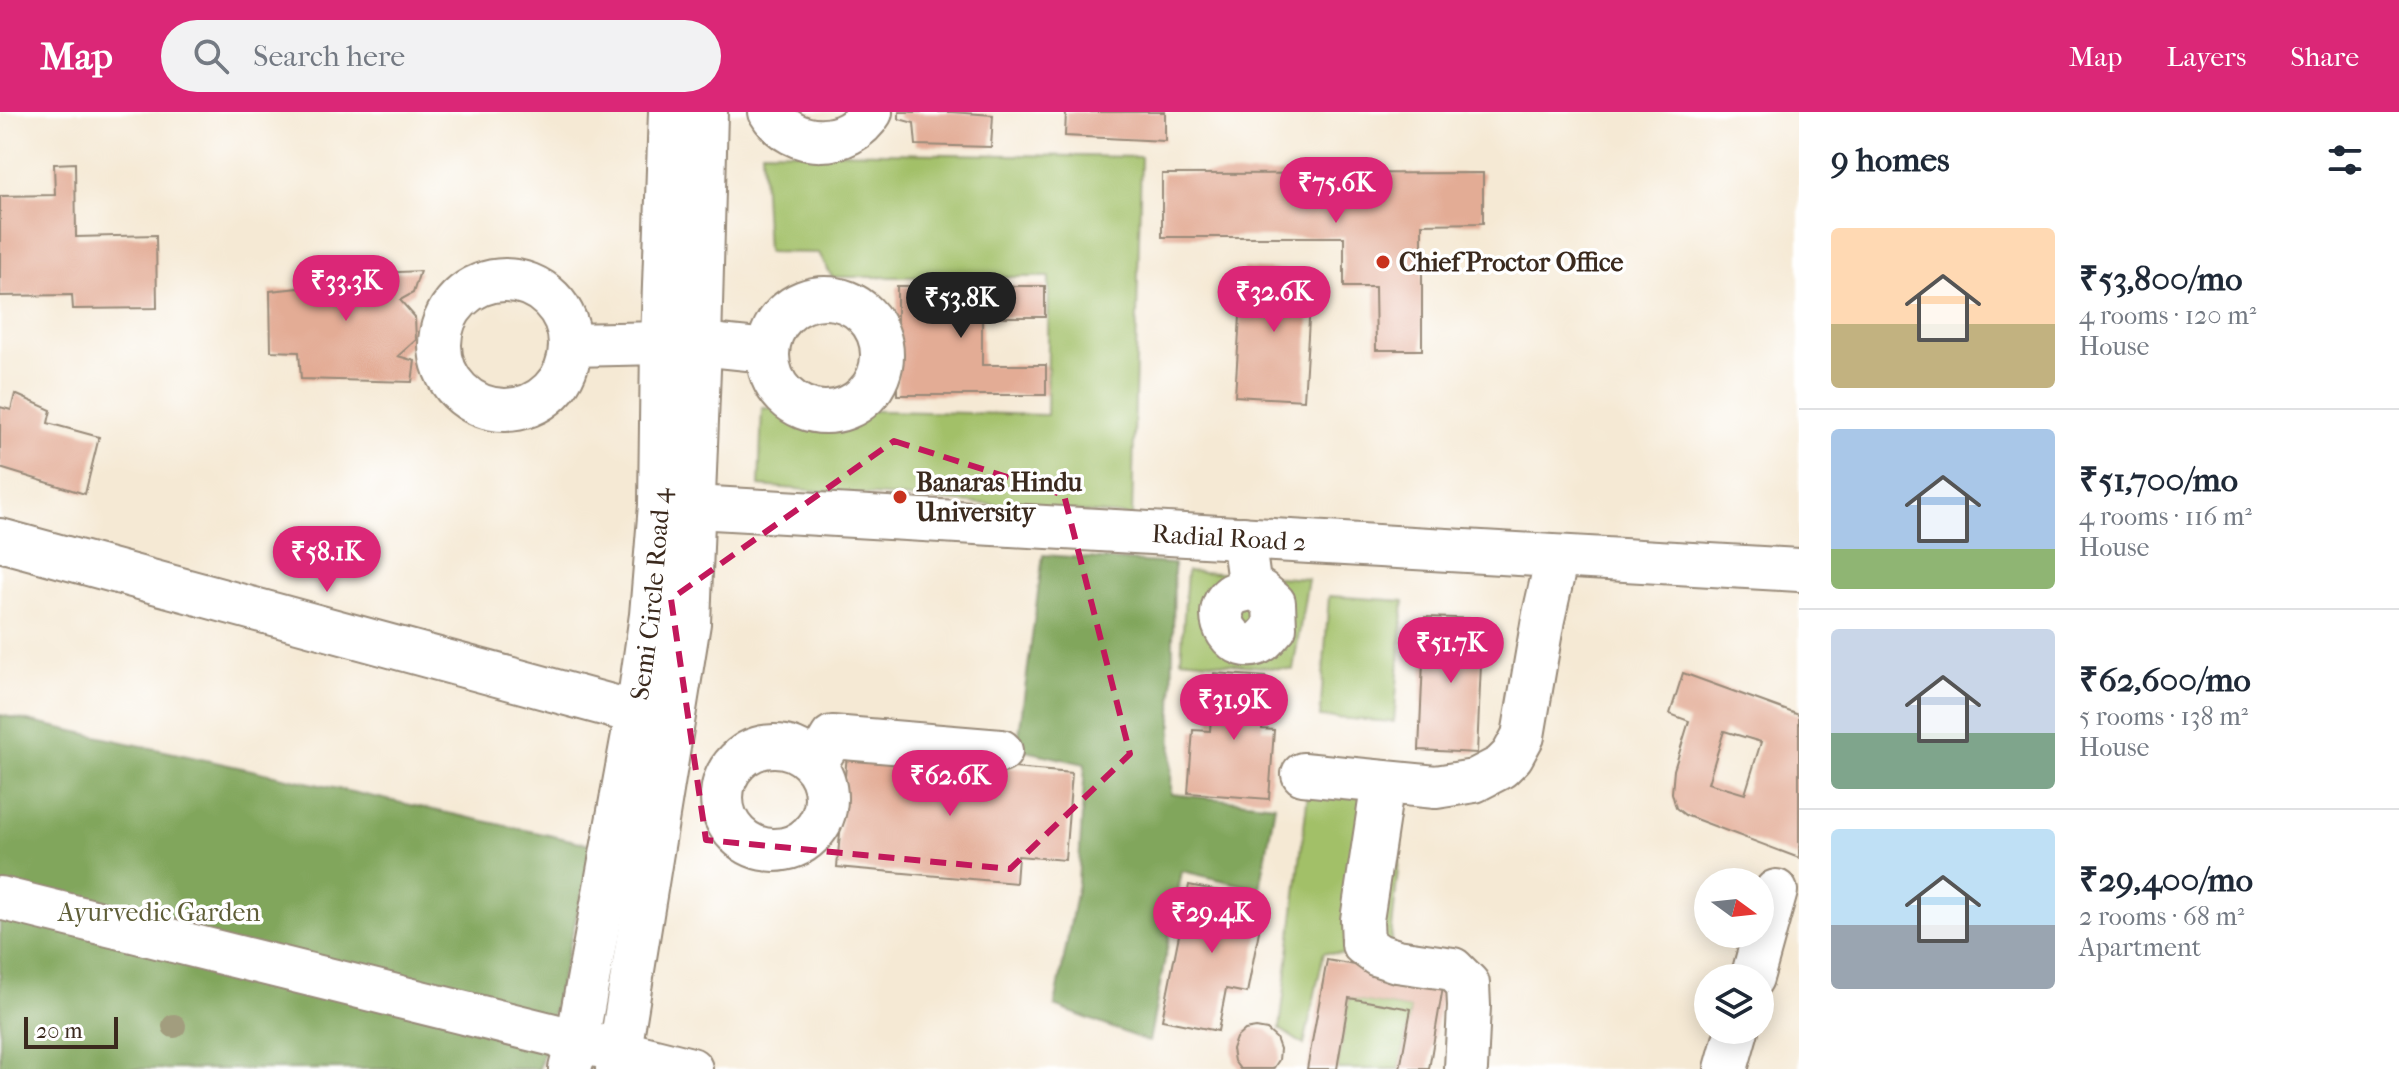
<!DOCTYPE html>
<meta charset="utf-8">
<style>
:root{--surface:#fff;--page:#f2f2f3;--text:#1f2937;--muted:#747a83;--line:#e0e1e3;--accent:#db2777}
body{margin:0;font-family:"IM FELL French Canon",serif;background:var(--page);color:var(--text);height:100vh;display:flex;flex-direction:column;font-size:30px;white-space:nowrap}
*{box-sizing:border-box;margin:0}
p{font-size:26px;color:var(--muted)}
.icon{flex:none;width:44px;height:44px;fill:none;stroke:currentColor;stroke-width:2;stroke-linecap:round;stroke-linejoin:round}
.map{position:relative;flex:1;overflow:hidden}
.drawer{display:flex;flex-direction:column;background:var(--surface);width:600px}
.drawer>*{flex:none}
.needle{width:52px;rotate:105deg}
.fabs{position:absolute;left:1694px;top:756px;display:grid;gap:16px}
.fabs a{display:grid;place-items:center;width:80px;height:80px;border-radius:50%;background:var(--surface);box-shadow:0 4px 20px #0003;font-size:40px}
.scale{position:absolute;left:24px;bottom:20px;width:94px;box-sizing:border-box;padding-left:8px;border:4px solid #3b2a1e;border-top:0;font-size:22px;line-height:28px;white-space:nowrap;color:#3b2a1e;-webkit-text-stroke:6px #fff;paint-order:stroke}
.price{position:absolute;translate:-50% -68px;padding:0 18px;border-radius:28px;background:var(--accent);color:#fff;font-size:26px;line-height:52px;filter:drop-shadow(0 2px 4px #0008)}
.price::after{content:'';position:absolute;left:50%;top:48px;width:24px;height:18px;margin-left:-12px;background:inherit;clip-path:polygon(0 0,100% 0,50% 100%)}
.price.on{background:#222;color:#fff}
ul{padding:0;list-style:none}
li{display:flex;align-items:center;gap:24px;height:200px;padding:0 32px}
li+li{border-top:2px solid var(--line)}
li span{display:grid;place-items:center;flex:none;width:224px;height:160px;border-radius:8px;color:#555}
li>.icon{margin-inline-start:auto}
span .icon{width:96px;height:96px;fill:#fffc;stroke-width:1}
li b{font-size:34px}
h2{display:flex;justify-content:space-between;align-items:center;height:96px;padding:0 32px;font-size:34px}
header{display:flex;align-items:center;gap:48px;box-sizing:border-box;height:112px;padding:0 40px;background:var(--accent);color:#fff}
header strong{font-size:38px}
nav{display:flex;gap:44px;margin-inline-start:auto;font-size:28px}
.search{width:560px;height:72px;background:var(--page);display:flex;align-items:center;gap:20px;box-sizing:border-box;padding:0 28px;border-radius:44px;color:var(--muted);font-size:30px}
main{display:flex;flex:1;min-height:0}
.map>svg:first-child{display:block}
.green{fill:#a2c068;stroke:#6e7543;stroke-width:2}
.forest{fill:#81a65c;stroke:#5e683d;stroke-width:2}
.building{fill:#e3ac95;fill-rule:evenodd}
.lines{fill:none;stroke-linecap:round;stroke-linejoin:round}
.minor-casing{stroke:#988a79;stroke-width:46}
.minor{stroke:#fff;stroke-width:42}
.tree{fill:#a29d7e}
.marked{fill:none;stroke:#c2185b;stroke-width:6;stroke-dasharray:16 10;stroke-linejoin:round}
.poi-dot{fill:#c8321e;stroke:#fff;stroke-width:3}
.labels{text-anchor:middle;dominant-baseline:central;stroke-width:7;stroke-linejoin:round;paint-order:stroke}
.poi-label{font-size:26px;font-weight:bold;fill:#3b2a1e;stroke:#fff;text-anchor:start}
.street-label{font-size:26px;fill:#3b2a1e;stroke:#fff}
.park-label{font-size:26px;fill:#5f5e38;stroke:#fff}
</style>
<header>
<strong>Map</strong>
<div class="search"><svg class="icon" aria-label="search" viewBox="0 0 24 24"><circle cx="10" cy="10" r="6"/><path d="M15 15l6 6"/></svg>Search here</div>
<nav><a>Map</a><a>Layers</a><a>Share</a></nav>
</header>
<main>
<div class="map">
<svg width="1799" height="957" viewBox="0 0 1799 957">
<rect width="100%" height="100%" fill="#fff"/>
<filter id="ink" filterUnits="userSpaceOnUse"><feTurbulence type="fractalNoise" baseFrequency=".0125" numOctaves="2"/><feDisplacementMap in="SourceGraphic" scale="16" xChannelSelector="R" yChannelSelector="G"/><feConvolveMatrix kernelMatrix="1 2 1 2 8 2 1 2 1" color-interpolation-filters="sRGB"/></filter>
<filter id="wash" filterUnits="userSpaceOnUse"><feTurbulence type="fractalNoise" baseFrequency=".006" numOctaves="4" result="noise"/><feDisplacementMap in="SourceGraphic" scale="32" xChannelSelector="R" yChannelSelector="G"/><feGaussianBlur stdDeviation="1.8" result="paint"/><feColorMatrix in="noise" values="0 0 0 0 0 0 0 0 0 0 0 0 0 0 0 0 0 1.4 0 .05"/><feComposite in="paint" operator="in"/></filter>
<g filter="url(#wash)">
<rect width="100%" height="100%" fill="#f5e9d4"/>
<!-- green -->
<path class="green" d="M762,39L1141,45L1132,404L759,374L762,296L1047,303L1049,165H832L819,141L767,140Z
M1187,459L1308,467L1293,558L1181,547Z
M1329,484L1404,489L1394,610L1320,605Z
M1312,647L1408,658L1389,847L1324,840L1304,933L1280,917Z
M1349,886L1411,897L1400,957H1337Z"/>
<!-- forest -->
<path class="forest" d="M1043,443L1174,452L1171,682L1275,693L1260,777L1182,759L1149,930L1055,894L1078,771L1085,652L1017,637Z
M0,603L594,733L539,957H0Z"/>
<g id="blocks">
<!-- building -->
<path class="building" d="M899,0H951L993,3L991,35L916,33L914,11L899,7Z
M1066,0H1165V29L1065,24Z
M75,51L76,125L156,123L157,196L73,197L72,183L0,184V84L55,83L54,52Z
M1483,61V111L1422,112V238H1376L1375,175H1344V125H1162V62Z
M310,145L352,149L357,162L420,159L413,181L400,188L415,205L416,228L398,244L415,249L412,270L301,267L299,240L271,239L270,179L299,176Z
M1243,156L1312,160L1304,288L1235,284Z
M897,174H1045V205H982V253H1046V283H897Z
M15,282L51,298L48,311L99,325L85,382L0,356V295L11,298Z
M1425,505L1483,507L1477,641L1419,638Z
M1214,561L1266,565L1262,617L1274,618L1269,687L1188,681L1193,618L1210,619Z
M1683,561L1799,603V746L1685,703L1676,696L1672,681L1674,658L1689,609L1670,602ZM1724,619L1761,630L1745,682L1708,671Z
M847,642L1072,661L1065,748L1018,744L1016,771L837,755Z
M1189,773L1265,788L1247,881L1226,877L1218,919L1162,908Z
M1327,848L1444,869L1429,957H1400L1411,897L1349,886L1337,957H1307Z
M1256,916L1267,918L1276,926L1280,937L1279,948L1273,957H1240L1234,949L1232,937L1236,926L1245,918Z"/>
</g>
</g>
<g filter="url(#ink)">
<use href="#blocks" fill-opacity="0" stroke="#988a79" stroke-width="2"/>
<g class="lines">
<!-- minor casing -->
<g class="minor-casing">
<g id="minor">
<path d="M770,0C792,38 849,37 871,0"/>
<circle cx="505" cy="233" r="65"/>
<circle cx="825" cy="243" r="57"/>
<path d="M571,233L662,231L700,232L767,239"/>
<path id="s1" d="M660,393L1799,458"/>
<path d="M1243,426L1250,477L1260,479L1274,491L1275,515C1271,519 1267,525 1262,529C1236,547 1206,503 1232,483C1236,480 1246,478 1250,477"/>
<path d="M0,428L637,601"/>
<circle cx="774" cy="686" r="52"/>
<path d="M815,653L832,625L1001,639"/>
<path d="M1303,662L1436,675L1474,669L1501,655L1512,644L1523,624L1543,507L1557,445"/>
<path d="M1383,670L1362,808L1363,832L1378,843L1397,849L1453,857L1468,872L1469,894L1466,957"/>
<path d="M0,786L691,957"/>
<path d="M1752,866L1776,779"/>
<path id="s2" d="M570,957L577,929L637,601L651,503L660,393L662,231L670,0"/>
<path d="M617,957L689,511L700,232L706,0"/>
<path d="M1726,957L1737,918"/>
</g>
</g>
<!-- minor -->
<use href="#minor" class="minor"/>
</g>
<!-- trees -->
<circle class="tree" cx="174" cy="914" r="12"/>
</g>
<!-- marked area -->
<path class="marked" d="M894,329L1064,383L1130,642L1010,757L706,728L671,487Z"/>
<!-- markers -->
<g class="poi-dot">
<circle cx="1383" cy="150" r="8"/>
<circle cx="900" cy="385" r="8"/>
</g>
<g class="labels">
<!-- poi labels -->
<g class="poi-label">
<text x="1399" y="150">Chief Proctor Office</text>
<text x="916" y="370">Banaras Hindu<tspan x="916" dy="30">University</tspan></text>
</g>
<!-- street labels -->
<g class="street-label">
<text stroke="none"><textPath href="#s1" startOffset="570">Radial Road 2</textPath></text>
<text stroke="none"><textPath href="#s2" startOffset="482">Semi Circle Road 4</textPath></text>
</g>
<!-- park labels -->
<g class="park-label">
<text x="159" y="800">Ayurvedic Garden</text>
</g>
</g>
</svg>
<div class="fabs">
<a><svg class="needle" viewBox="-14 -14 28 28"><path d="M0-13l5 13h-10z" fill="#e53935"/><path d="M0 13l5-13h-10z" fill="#747a83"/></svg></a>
<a><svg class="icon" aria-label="layers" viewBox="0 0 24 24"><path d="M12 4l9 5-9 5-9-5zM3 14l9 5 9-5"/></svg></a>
</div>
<div class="scale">20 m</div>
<b class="price" style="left:1336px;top:113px">₹75.6K</b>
<b class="price" style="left:346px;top:211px">₹33.3K</b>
<b class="price" style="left:1274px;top:222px">₹32.6K</b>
<b class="price on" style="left:961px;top:228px">₹53.8K</b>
<b class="price" style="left:327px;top:482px">₹58.1K</b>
<b class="price" style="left:1451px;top:573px">₹51.7K</b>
<b class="price" style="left:1234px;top:630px">₹31.9K</b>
<b class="price" style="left:950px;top:706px">₹62.6K</b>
<b class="price" style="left:1212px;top:843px">₹29.4K</b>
</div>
<section class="drawer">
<h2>9 homes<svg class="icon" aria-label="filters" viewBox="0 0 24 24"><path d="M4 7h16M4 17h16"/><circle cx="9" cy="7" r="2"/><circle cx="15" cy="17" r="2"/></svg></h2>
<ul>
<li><span style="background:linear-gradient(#ffd9b3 60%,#c2b280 0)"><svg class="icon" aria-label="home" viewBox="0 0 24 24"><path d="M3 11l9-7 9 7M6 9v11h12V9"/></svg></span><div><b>₹53,800/mo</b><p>4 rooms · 120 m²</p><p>House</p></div></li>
<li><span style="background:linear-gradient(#a9c7e8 75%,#8fb573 0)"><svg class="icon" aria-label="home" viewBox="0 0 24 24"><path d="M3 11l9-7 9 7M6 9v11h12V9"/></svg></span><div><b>₹51,700/mo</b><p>4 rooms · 116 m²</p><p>House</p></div></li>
<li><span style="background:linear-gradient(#c9d6e8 65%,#7fa58c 0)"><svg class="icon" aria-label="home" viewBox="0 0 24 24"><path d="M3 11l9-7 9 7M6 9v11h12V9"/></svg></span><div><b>₹62,600/mo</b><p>5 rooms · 138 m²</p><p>House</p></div></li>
<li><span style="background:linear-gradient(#bfe0f5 60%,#9aa5b1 0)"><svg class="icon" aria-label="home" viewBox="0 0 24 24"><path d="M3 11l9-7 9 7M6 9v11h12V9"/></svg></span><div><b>₹29,400/mo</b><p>2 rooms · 68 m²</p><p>Apartment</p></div></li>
</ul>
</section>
</main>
